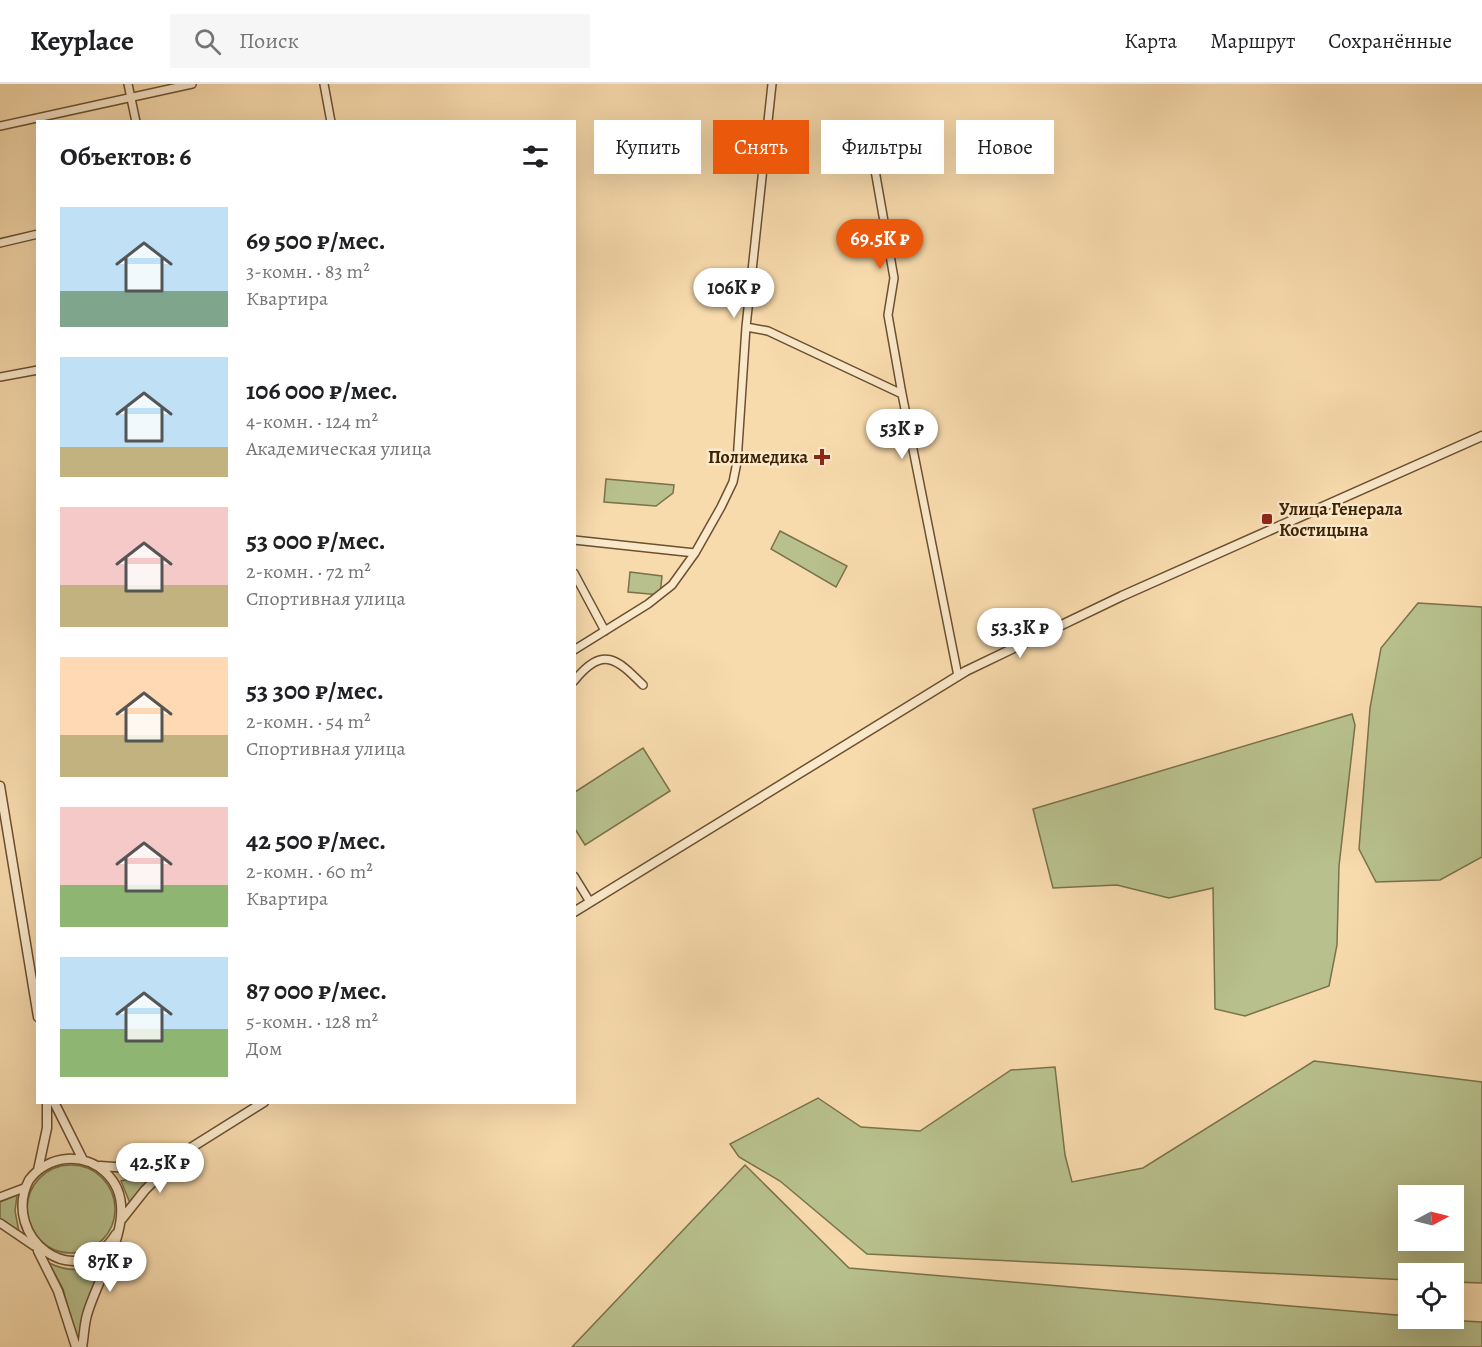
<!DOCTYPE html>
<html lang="ru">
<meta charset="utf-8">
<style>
:root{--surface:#fff;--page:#f6f6f6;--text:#202124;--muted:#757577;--line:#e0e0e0;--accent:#ea580c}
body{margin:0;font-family:Alegreya,serif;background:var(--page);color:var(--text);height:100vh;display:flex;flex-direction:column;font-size:22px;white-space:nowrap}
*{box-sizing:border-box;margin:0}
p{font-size:20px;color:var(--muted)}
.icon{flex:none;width:33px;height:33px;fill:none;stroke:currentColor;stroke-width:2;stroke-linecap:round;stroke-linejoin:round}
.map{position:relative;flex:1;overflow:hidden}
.details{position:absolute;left:36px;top:36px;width:540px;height:984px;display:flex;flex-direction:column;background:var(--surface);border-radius:0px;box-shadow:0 6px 24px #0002}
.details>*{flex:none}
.guide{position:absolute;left:594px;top:36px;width:570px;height:54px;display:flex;gap:12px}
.needle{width:39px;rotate:83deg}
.fabs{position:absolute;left:1398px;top:1101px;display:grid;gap:12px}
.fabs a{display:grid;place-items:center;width:66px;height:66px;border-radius:0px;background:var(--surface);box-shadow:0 6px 24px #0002;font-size:30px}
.price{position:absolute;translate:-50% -51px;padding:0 14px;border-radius:21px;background:#fff;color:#222;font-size:20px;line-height:39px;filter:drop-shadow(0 2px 3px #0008)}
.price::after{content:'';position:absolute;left:50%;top:36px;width:18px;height:14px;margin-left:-9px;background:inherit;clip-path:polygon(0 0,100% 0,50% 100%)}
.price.selected{background:var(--accent);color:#fff}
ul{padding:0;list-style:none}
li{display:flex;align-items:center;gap:18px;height:150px;padding:0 24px}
li span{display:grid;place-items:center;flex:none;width:168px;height:120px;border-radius:0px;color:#555}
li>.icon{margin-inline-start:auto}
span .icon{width:72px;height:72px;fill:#fffc;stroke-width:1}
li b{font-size:26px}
h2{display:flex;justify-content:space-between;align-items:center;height:72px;padding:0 24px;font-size:26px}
.pill{padding:0 21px;border-radius:0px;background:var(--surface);box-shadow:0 6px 24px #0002;font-size:21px;line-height:54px}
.pill.selected{background:var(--accent);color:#fff}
header{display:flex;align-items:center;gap:36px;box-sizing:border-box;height:84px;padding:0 30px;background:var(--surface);border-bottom:2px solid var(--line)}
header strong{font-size:28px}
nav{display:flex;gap:33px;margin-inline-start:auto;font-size:21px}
.search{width:420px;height:54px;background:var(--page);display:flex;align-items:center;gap:15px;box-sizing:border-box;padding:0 21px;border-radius:0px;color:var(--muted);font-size:22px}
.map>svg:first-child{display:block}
.green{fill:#b8c18d;stroke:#7a7249;stroke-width:1.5;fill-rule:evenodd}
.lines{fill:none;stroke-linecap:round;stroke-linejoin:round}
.minor-casing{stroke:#6c502f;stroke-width:10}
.tertiary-casing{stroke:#6c502f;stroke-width:11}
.minor{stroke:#fae8ca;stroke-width:7}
.tertiary{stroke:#fae8ca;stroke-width:8}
.poi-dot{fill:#8f2418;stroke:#fae8ca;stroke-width:2}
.labels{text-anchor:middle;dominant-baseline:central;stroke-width:5;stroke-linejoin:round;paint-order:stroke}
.poi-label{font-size:18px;font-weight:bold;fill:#3d2205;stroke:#fae8ca;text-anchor:end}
</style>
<header>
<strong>Keyplace</strong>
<div class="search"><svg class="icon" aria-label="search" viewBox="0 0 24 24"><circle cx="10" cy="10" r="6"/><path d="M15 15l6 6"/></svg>Поиск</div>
<nav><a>Карта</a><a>Маршрут</a><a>Сохранённые</a></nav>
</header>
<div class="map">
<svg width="1482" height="1263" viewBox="0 0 1482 1263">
<rect width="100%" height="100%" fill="#f8dbad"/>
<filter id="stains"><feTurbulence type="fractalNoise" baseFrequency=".00333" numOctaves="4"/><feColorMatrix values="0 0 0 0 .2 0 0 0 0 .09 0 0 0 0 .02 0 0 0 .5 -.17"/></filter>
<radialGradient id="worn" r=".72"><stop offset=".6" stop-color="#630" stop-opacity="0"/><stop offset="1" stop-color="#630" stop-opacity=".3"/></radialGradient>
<!-- green -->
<path class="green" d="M606,395L674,401L673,409L656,422L604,418Z
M780,447L847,482L836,503L771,465Z
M630,488L662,492L660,511L628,508Z
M1418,519L1482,523V773L1440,796L1376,798L1359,765L1370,624L1381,564Z
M1352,630L1355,641L1339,782L1337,861L1329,902L1245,932L1215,925L1213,804L1169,814L1117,801L1053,804L1033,725Z
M643,664L670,707L585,761L575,745V708Z
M1314,977L1482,998V1199L1454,1198V1190H1408V1196L867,1170L780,1097L739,1073L730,1060L818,1014L861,1043L920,1047L1011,986L1055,983L1065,1071L1072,1098L1143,1084ZM1408,1112H1454V1156H1408Z
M27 1125a44 44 0 1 1 88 0a44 44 0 1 1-88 0Z
M745,1081L849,1184L1408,1232V1234L1482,1238V1263H572Z
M158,1087L130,1119L121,1097Z
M17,1111L15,1127L19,1148L0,1135V1118Z
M106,1176L79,1263L63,1205L49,1179C70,1189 86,1187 106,1176Z"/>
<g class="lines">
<!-- minor casing -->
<g class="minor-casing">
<path id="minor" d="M128,0L136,38
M324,0L331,38
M0,42L192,0
M870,58L894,194L888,231L902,310
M0,159L38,150
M746,243L768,247L902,310L958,592
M0,293L38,286
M574,456L695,469
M574,489L605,547
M574,566L648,520L672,501L695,469L721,423L733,398L737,378L746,243L772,0
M574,597C603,561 617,575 643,601
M574,792L590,818
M0,1113L24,1104
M0,1139L34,1162"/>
</g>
<!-- tertiary casing -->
<g class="tertiary-casing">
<path id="tertiary" d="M0,702L38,933
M574,828L966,587L1122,512L1482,352
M54,1018L83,1076
M100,1082L129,1084L178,1071
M38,1086L47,1044V1018
M122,1135L145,1106L181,1070L264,1018
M38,1167L58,1207L76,1263
M82,1263C84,1253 84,1241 87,1231C98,1190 146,1125 105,1088C95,1079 81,1074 67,1075C52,1076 38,1084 29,1096C0,1153 76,1213 116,1150"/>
</g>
<!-- minor -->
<use href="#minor" class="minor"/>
<!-- tertiary -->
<use href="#tertiary" class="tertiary"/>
</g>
<!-- markers -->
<g class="poi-dot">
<path d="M819 364h6v6h6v6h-6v6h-6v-6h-6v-6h6z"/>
<rect x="1261" y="429" width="12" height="12" rx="3"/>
</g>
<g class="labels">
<!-- poi labels -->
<g class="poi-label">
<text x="808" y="373">Полимедика</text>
<text x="1279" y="425" text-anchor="start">Улица Генерала<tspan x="1279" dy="21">Костицына</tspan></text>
</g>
</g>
<rect width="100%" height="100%" filter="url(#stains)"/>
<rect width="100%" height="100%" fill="url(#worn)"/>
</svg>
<div class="fabs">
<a><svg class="needle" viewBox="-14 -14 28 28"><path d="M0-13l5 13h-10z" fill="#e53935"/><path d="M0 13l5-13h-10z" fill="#757577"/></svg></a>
<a><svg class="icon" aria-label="locate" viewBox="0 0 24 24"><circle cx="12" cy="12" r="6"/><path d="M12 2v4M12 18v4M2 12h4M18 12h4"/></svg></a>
</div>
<b class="price selected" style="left:880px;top:186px">69.5K ₽</b>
<b class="price" style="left:734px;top:235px">106K ₽</b>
<b class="price" style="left:902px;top:376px">53K ₽</b>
<b class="price" style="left:1020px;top:575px">53.3K ₽</b>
<b class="price" style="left:160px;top:1110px">42.5K ₽</b>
<b class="price" style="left:110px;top:1209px">87K ₽</b>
<div class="guide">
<a class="pill">Купить</a>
<a class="pill selected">Снять</a>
<a class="pill">Фильтры</a>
<a class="pill">Новое</a>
</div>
<section class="details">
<h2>Объектов: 6<svg class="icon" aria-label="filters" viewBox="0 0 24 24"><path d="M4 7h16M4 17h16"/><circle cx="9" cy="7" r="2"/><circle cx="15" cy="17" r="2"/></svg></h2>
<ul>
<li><span style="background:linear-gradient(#bfe0f5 70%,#7fa58c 0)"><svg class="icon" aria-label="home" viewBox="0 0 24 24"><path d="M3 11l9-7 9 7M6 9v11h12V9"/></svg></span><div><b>69 500 ₽/мес.</b><p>3-комн. · 83 m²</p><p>Квартира</p></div></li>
<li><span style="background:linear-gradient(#bfe0f5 75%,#c2b280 0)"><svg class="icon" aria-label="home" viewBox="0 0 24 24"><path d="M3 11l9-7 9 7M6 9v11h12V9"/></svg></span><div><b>106 000 ₽/мес.</b><p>4-комн. · 124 m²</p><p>Академическая улица</p></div></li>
<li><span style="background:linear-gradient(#f6c9c9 65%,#c2b280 0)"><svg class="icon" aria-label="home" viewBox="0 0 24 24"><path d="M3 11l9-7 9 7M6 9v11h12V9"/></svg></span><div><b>53 000 ₽/мес.</b><p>2-комн. · 72 m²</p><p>Спортивная улица</p></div></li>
<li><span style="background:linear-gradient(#ffd9b3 65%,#c2b280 0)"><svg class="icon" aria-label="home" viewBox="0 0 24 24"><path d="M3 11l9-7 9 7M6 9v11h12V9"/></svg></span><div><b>53 300 ₽/мес.</b><p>2-комн. · 54 m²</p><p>Спортивная улица</p></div></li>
<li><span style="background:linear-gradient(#f6c9c9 65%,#8fb573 0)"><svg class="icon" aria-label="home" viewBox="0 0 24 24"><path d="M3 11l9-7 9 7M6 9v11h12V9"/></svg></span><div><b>42 500 ₽/мес.</b><p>2-комн. · 60 m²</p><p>Квартира</p></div></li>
<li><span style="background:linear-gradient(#bfe0f5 60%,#8fb573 0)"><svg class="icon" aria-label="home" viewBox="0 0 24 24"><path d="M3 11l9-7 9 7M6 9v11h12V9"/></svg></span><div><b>87 000 ₽/мес.</b><p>5-комн. · 128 m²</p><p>Дом</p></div></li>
</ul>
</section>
</div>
